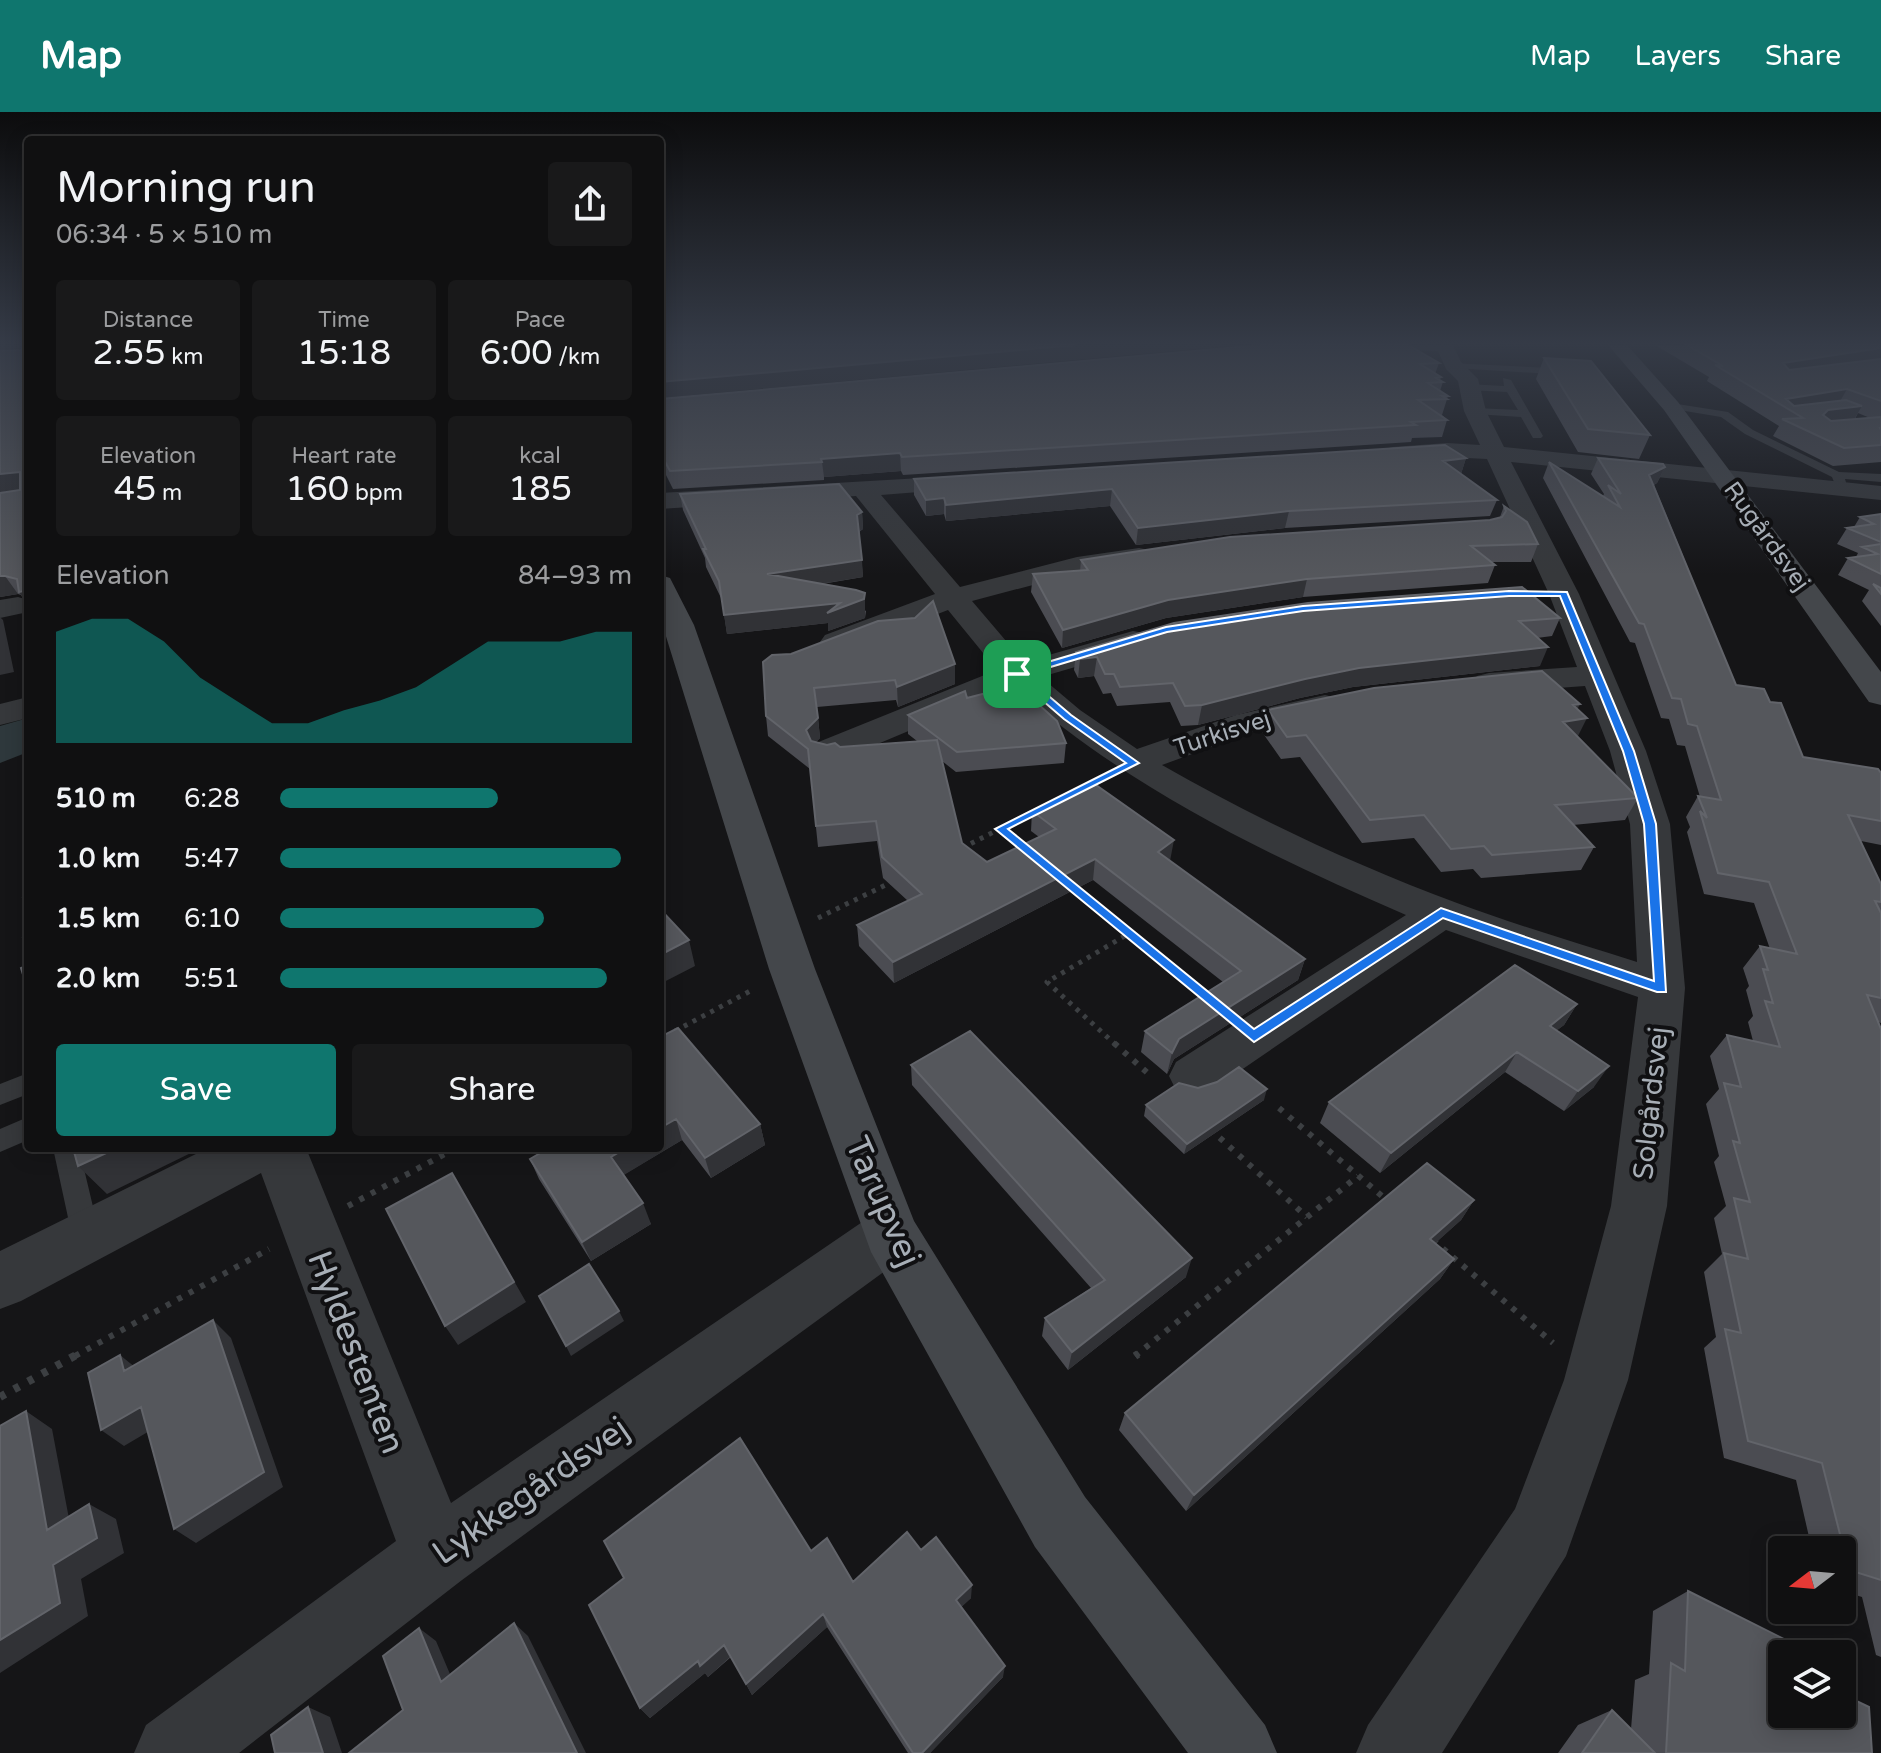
<!DOCTYPE html>
<meta charset="utf-8">
<style>
body{margin:0;font-family:"Varela Round",sans-serif;background:#19191a;color:#f1f3f6;height:100vh;display:flex;flex-direction:column;font-size:30px;white-space:nowrap}
*{box-sizing:border-box;margin:0}
p{font-size:26px;color:#9c9d9f}
.icon{flex:none;width:44px;height:44px;fill:none;stroke:currentColor;stroke-width:2;stroke-linecap:round;stroke-linejoin:round}
.map{position:relative;flex:1;overflow:hidden}
.side{position:absolute;left:24px;top:24px;width:640px;height:1016px;display:flex;flex-direction:column;background:#101011;border-radius:8px;box-shadow:0 4px 20px #0003,0 0 0 2px #303031}
.side>*{flex:none}
.needle{width:52px;rotate:254deg}
.buttons{position:absolute;left:1768px;top:1424px;display:grid;gap:16px}
.buttons a{display:grid;place-items:center;width:88px;height:88px;border-radius:8px;background:#101011;box-shadow:0 4px 20px #0003,0 0 0 2px #303031;font-size:40px}
.pin{position:absolute;display:grid;place-items:center;width:68px;height:68px;color:#fff;margin:-34px;border-radius:16px;box-shadow:0 4px 12px #0006}
.round{display:grid;place-items:center;flex:none;width:84px;height:84px;border-radius:8px;background:#19191a}
.head{display:flex;align-items:center;justify-content:space-between;height:136px;padding:0 32px}
h1{font-size:44px;font-weight:600;line-height:60px}
.stats{display:grid;grid-template-columns:repeat(3,1fr);gap:12px;height:136px;padding:8px 32px}
.stats div{display:grid;align-content:center;border-radius:8px;background:#19191a;text-align:center}
.stats b{font-size:34px;font-weight:600}
.stats small{font-size:22px;font-weight:400}
.stats p{font-size:22px}
.chart{height:224px;padding:16px 32px}
.chart p{display:flex;justify-content:space-between}
.chart svg{width:100%;height:144px;margin-top:8px;fill:#0f766e;opacity:.7}
.cta{display:flex;gap:16px;margin-top:auto;padding:16px 32px}
.cta a{flex:1;height:92px;border-radius:8px;background:#0f766e;color:#fff;font-size:32px;font-weight:600;line-height:92px;text-align:center}
.cta a+a{background:#19191a;color:#f1f3f6}
ul{padding:0 32px;list-style:none;font-size:26px}
li{display:grid;grid-template-columns:128px 96px 1fr;align-items:center;height:60px}
li i{height:20px;border-radius:10px;background:#0f766e}
header{display:flex;align-items:center;gap:48px;box-sizing:border-box;height:112px;padding:0 40px;background:#0f766e;color:#fff}
header strong{font-size:38px}
nav{display:flex;gap:44px;margin-inline-start:auto;font-size:28px}
.map>svg:first-child{display:block}
</style>
<header>
<strong>Map</strong>
<nav><a>Map</a><a>Layers</a><a>Share</a></nav>
</header>
<div class="map">
<svg width="1881" height="1641" viewBox="0 0 1881 1641">
<rect width="100%" height="100%" fill="#151517"/>
<path fill="#2e383c" d="M28,606V640L0,651V614Z"/>
<g fill="none" stroke-linecap="round" stroke-linejoin="round">
<path stroke="#3c3f42" stroke-width="5" stroke-dasharray="4 6" stroke-linecap="butt" d="M1000,717L1024,736
M962,736L1035,699
M1069,773L1207,886
M818,806L896,768
M675,919L754,877
M1116,933L1047,870L1128,822"/>
<path stroke="#3c3f42" stroke-width="6" stroke-dasharray="5 8" stroke-linecap="butt" d="M1114,931L1152,965
M1279,996L1389,1090
M1210,1017L1307,1105
M348,1094L456,1036
M1433,1128L1553,1231
M75,1244L269,1137
M1135,1244L1358,1064"/>
<path stroke="#3c3f42" stroke-width="8" stroke-dasharray="6 10" stroke-linecap="butt" d="M1135,1244L1138,1242
M0,1285L78,1242"/>
<path fill="#36383b" fill-rule="evenodd" d="M1450,251L1568,257L1573,260L1568,263L1453,256Z
M1503,266L1511,268L1543,324L1541,326H1533L1521,305L1475,302L1470,299L1475,296L1518,298L1507,280L1467,278L1462,275L1467,272L1504,274Z
M1671,291L1728,300L1753,318L1839,360L1881,362V370L1845,367L1848,377L1838,380L1832,365L1745,322L1721,305L1667,296L1666,294Z
M28,961V982L0,993V972Z
M28,1005V1028L0,1040V1017Z
M53,1036H79L100,1124L96,1133L86,1137L76,1133L72,1124Z"/>
<path fill="#36383b" fill-rule="evenodd" d="M1396,233H1453L1461,250L1478,267L1486,299L1504,335L1881,374V388L1511,350L1579,482L1646,639L1670,712L1685,876L1667,1094L1628,1268L1566,1444L1442,1641H1356L1368,1613L1515,1397L1564,1268L1611,1094L1638,885L1446,818L1212,978L1194,984L1176,978L1169,964L1176,950L1406,803C1263,741 1132,678 1013,575L842,647L829,650L816,647L811,639L816,631L997,558L948,498L847,537L836,539L825,537L820,530L825,523L935,482L856,384L660,397V381L973,363L982,365L985,370L982,375L881,383L960,475L1077,445L1139,436L1149,438L1153,444L1149,450L1078,461L972,489L1024,550L1133,519L1144,521L1149,528L1144,535L1041,565L1080,598L1137,637L1236,603L1325,583L1337,586L1342,593L1337,600L1258,618L1162,653C1256,707 1355,753 1457,791C1516,813 1577,831 1637,850L1630,712L1610,639L1585,574L1489,581L1477,578L1472,571L1477,564L1489,561L1577,555L1549,482L1487,347L1447,345L1393,349L1385,347L1381,342L1385,337L1393,335L1447,331L1480,333L1464,299L1458,269L1446,257L1438,239L1405,238Z
M18,485L28,488V500L0,506V488Z
M28,585V606L0,613V592Z
M208,1036H306L451,1391L871,1104L891,1096L911,1104L920,1122L911,1140L462,1468L239,1641H134L146,1613L396,1429L261,1061L21,1189L0,1197V1139Z"/>
<path fill="#44474b" fill-rule="evenodd" d="M1608,233H1627L1678,290L1881,560V593L1869,590L1664,298Z
M660,463L670,466L694,513L815,857L914,1109L1085,1385L1265,1613L1277,1641H1188L1035,1435L871,1140L769,857L660,505Z"/>
</g>
<path fill="#4b4c52" fill-rule="evenodd" d="M0,233H28V494L21,483L18,482L0,485V381L20,378L0,380V239L21,238L23,235L0,238Z
M1655,233H1881V350L1833,354L1773,324L1779,314L1707,269L1709,265ZM1858,301L1870,306L1855,307Z
M1544,246L1650,323L1639,347L1578,340L1536,267Z
M1439,251L1435,262L1441,265L1440,268L1443,270L1440,279L1448,284L1442,303L1447,308L1442,325L1412,326L1411,330L903,363L901,359L824,365V368L673,377L660,351V287Z
M1466,346L1461,362L1497,388L1490,404L1285,416L1136,433L1110,394L946,409L944,402L926,404L914,383V367Z
M1598,346L1665,355L1657,371L1654,373L1736,573L1770,590L1803,645L1881,661V733L1861,729L1881,772V911L1878,910L1881,917V1545L1876,1543L1862,1485L1842,1479V1438H1812L1796,1368L1724,1346L1704,1236L1716,1225L1704,1160L1722,1142L1714,1106L1726,1094L1714,1050L1719,1044L1706,992L1719,977L1710,944L1727,923L1753,929L1748,910L1753,904L1746,878L1749,874L1743,856L1760,834L1770,837L1754,791L1704,782L1687,720L1690,715L1686,705L1698,684L1700,685L1685,634L1677,633L1669,607L1661,606L1635,531L1630,530L1543,366L1549,350L1603,384L1604,382L1591,362Z
M680,382L862,400L863,417L859,420L863,465L822,472L866,499L865,506L828,519V511L727,522L722,488L706,455L705,446L683,398Z
M1504,394L1538,432L1531,450H1491L1495,453L1488,471L1303,485L1166,506L1062,536L1031,480L1033,462L1080,459L1081,448L1490,408L1500,405Z
M1881,402V514L1862,489L1869,478L1838,463L1848,446L1856,445L1858,441L1837,432L1847,416L1854,415L1860,405Z
M1560,506L1552,524L1537,526L1540,554L1353,575L1300,586L1198,613L1181,614L1170,590L1117,594L1111,581L1103,582L1094,564L1078,566L1074,558L1076,540Z
M763,550L955,552V572L898,595L896,588L817,595L820,626L816,630L840,635L917,629L908,622V603L967,586L1066,631L1064,651L956,660L942,649L962,731L987,750L1039,725L1031,719L1032,699L1170,749L1305,847L1298,868L1174,947L1167,962L1141,940L1145,919L1223,870L1093,768L894,871L859,834L857,813L908,789L883,766L877,729L818,735L810,657L768,624L766,604Z
M1268,598H1578V625L1638,686L1625,708L1573,713L1594,735L1581,758L1481,766L1473,757L1441,760L1414,726L1362,731L1300,645L1281,647L1262,620Z
M1577,892L1564,913L1557,918L1594,975L1564,999L1505,960L1380,1061L1320,1011L1329,990Z
M678,916L760,1012L765,1033L711,1066L682,1028L623,1063L651,1112L591,1149L539,1067L530,1047L660,1036Z
M911,953L1186,1165L1068,1258L1042,1224L1045,1206L1091,1176L912,973Z
M1198,976L1264,988L1184,1042L1144,1004L1146,993Z
M1474,1088L1461,1108L1435,1131L1454,1147L1440,1167L1186,1399L1119,1318L1125,1301Z
M921,1438L971,1486L961,1495L1003,1565L930,1641H908L827,1515L752,1583L731,1545L708,1565L705,1561L650,1606L640,1596L811,1439L853,1470Z
M1688,1479L1848,1585L1872,1641H1558L1578,1613L1612,1598L1631,1617L1635,1568L1649,1562L1653,1499Z"/>
<path fill="#313236" d="M0,233H28V235L0,238Z
M1076,233H1240L660,286V270Z
M1881,236V250L1775,266L1783,251Z
M1847,277L1838,293L1794,300L1786,287Z
M1862,294L1852,311L1819,315L1823,303L1828,298Z
M900,341L901,359L824,365L822,350L821,347Z
M1466,346L1461,362L1443,349Z
M1665,355L1657,371L1642,379L1649,363Z
M20,360L28,377L0,380V362Z
M1112,377L1110,394L946,409V393Z
M944,386V402L926,404V388Z
M1289,399L1285,416L1136,433L1138,416Z
M862,400L863,417L858,420L857,403Z
M862,448L863,465L770,480L767,462Z
M0,464H5L18,482L0,485Z
M1307,467L1303,485L1166,506L1062,536L1063,518L1168,488Z
M28,478V494L19,480Z
M865,481V506L828,519V511L727,522L724,503Z
M0,505L3,508L14,560L0,563Z
M1548,535L1540,554L1353,575L1300,586L1198,613L1202,593L1305,567L1359,556Z
M1097,545L1094,564L1078,566L1080,547Z
M955,552V572L898,595L897,575Z
M1580,592L1572,608L1587,606L1576,628L1553,632L1573,593Z
M818,606L820,626L808,637L806,618Z
M1174,728L1170,749L1158,740Z
M1095,747L1093,768L894,871L893,850Z
M689,828L695,854L660,872V843Z
M1305,847L1298,868L1174,947L1167,962L1172,941L1179,927Z
M1577,892L1564,913L1537,934L1550,914Z
M1517,940L1505,960L1380,1061L1391,1041Z
M1609,954L1594,975L1564,999L1578,979Z
M1267,977L1264,988L1184,1042L1187,1032Z
M676,1007L682,1028L619,1066L611,1045L626,1036H660V1016Z
M760,1012L765,1033L711,1066L705,1046Z
M117,1036H201L107,1082L78,1054Z
M452,1061L526,1190L458,1233L445,1214Z
M1474,1088L1461,1108L1418,1147L1430,1127Z
M643,1091L651,1112L591,1149L582,1130Z
M1192,1146L1186,1165L1068,1258L1072,1240Z
M1454,1147L1440,1167L1186,1399L1194,1383Z
M619,1199L624,1209L571,1244L566,1234Z
M213,1208L231,1226L283,1375L196,1431L174,1417Z
M120,1243L141,1260L124,1259Z
M141,1295L163,1311L124,1334L101,1318Z
M26,1299L52,1317L74,1433L47,1418Z
M89,1392L116,1407L124,1441L81,1467L88,1504L0,1561V1528L53,1453Z
M972,1473L971,1486L955,1501L956,1488Z
M823,1502L827,1515L752,1583L746,1572Z
M514,1511L528,1524L586,1641H577Z
M419,1516L436,1529L458,1581L441,1570Z
M724,1533L731,1544L708,1565L705,1561L650,1606L640,1596L698,1549Z
M1005,1554L1003,1565L930,1641H922Z
M308,1595L330,1605L342,1641H323Z"/>
<path fill="#55575c" stroke="#62646a" stroke-width="2" d="M23,233H28V478L19,480L17,467L5,464H0V381L20,378V360L0,362V239L21,238L23,235Z
M660,233H1076L660,270Z
M1260,233H1408L1439,251L1420,252L1441,265L1436,266L1443,270L1428,271L1448,284H1442L1447,287L1418,288L1447,308L1411,310L1416,313L902,345L900,341L821,347L822,350L670,359L660,340V287Z
M1687,233H1881V236L1783,251L1789,258L1881,247V289L1847,277L1786,287L1794,294L1846,288L1862,294L1828,298L1823,303L1831,309L1881,305V316H1880L1881,318V333L1844,336L1782,307L1803,306L1715,253L1723,254Z
M1544,246L1591,249L1650,323L1588,317Z
M1445,333L1466,346L1443,349L1497,388L1289,399L1138,416L1112,377L946,393L944,386L926,388L914,367Z
M1598,346L1663,352L1665,355L1649,363L1736,573L1764,577L1770,590L1781,591L1803,645L1878,657L1881,661V709L1848,703L1881,772V790L1875,789L1881,801V886L1867,883L1881,917V1468L1849,1458L1822,1351L1748,1329L1725,1217L1741,1221L1724,1141L1748,1147L1734,1086L1750,1090L1733,1029L1740,1031L1724,971L1741,975L1727,923L1780,935L1765,889L1773,891L1763,857L1768,858L1760,834L1797,842L1769,770L1718,761L1700,699L1707,706L1698,684L1721,688L1697,614L1688,612L1681,587L1672,586L1644,512L1639,511L1549,350L1620,395L1608,373L1621,382Z
M839,372L862,400L857,403L862,448L767,462L856,478L865,481L864,487L827,501L840,491L724,503L719,469L703,437H706L680,382Z
M1504,394L1527,410L1538,432L1471,434L1495,453L1307,467L1168,488L1063,518L1033,462L1088,458L1081,448L1230,425L1490,408L1502,405L1506,399Z
M1881,402V430L1847,416L1874,412L1860,405Z
M1881,432V462L1848,446L1878,442L1862,435Z
M1873,472L1881,476V482Z
M1522,475L1560,506L1519,509L1548,535L1359,556L1305,567L1202,593L1185,594L1173,571L1120,575L1114,562H1105L1097,545L1080,547L1076,540L1174,511L1308,491Z
M933,489L955,552L897,575L895,568L814,576L818,606L806,618L811,629L827,633L835,631L840,635L937,628L962,731L987,750L1056,717L1032,699L1093,671L1174,728L1158,740L1305,847L1179,927L1172,941L1145,919L1241,859L1095,747L893,850L857,813L922,782L882,745L876,709L816,714L808,637L766,604L763,550L772,543L791,542L878,509L915,506Z
M1542,559L1580,592L1573,593L1587,606L1563,610L1638,686L1555,693L1594,735L1492,743L1484,734L1451,737L1424,703L1370,708L1306,623L1287,625L1268,598L1374,576Z
M1017,573L1057,609L1066,631L957,640L908,603L965,579L967,586Z
M28,784V800L23,786Z
M660,797L689,828L660,843Z
M28,824V840L23,826Z
M28,853V879L21,856Z
M1515,853L1577,892L1550,914L1609,954L1578,979L1517,940L1391,1041L1329,990Z
M678,916L760,1012L705,1046L676,1007L660,1016V925Z
M970,919L1192,1146L1072,1240L1045,1206L1105,1168L911,953Z
M1239,955L1267,977L1187,1032L1146,993L1179,971L1198,976L1217,970Z
M73,1036H117L78,1054Z
M549,1036H626L611,1045L643,1091L582,1130L530,1047Z
M1427,1051L1474,1088L1430,1127L1454,1147L1194,1383L1125,1301Z
M452,1061L514,1170L445,1214L386,1097Z
M589,1152L619,1199L566,1234L539,1184Z
M213,1208L264,1360L174,1417L141,1295L101,1318L88,1261L120,1243L124,1259Z
M26,1299L47,1418L89,1392L97,1426L53,1453L60,1491L0,1528V1314Z
M740,1326L811,1439L827,1426L853,1470L907,1420L921,1438L936,1425L972,1473L956,1488L1005,1554L922,1641H913L823,1502L746,1572L724,1533L700,1554L698,1549L640,1596L589,1493L624,1466L604,1429Z
M1688,1479L1814,1542H1782V1602H1842V1556L1847,1559L1848,1585L1869,1595L1872,1641H1666L1671,1551L1685,1559Z
M514,1511L577,1641H349L403,1598L383,1544L419,1516L441,1570Z
M308,1595L323,1641H275L271,1623Z
M1612,1598L1655,1641H1582Z"/>
<linearGradient id="sky" x2="0" y2="1"><stop stop-color="#0c0c0d"/><stop offset="0.5" stop-color="#353b47"/><stop offset="1" stop-color="#353b47" stop-opacity="0"/></linearGradient>
<rect width="1881" height="463" fill="url(#sky)"/>
<path fill="#1a73e8" stroke="#fff" stroke-width="2" fill-rule="evenodd" d="M1509,479L1567,480L1634,639L1656,712L1666,880H1657L1443,806L1254,930L995,717L1126,651L1064,607L1014,564V560L1166,515L1303,494ZM1509,484H1560L1623,639L1644,712L1654,869L1441,796L1254,917L1008,717L1139,651L1071,603L1024,563L1167,520L1303,499Z"/>
<g text-anchor="middle" stroke-width="8" stroke-linejoin="round" paint-order="stroke">
<g font-size="24" fill="#a7aeb6" stroke="#101012">
<text transform="translate(1767 424) rotate(54)" y="8">Rugårdsvej</text>
<text transform="translate(1222 621) rotate(-18)" y="8">Turkisvej</text>
</g>
<g font-size="28" fill="#a7aeb6" stroke="#101012">
<text transform="translate(1650 991) rotate(-84)" y="10">Solgårdsvej</text>
</g>
<g font-size="34" fill="#a7aeb6" stroke="#101012">
<text transform="translate(884 1089) rotate(66)" y="12">Tarupvej</text>
<text transform="translate(357 1240) rotate(69)" y="12">Hyldestenten</text>
<text transform="translate(530 1378) rotate(-35)" y="12">Lykkegårdsvej</text>
</g>
</g>
</svg>
<div class="buttons">
<a><svg class="needle" viewBox="-14 -14 28 28"><path d="M0-13l5 13h-10z" fill="#e53935"/><path d="M0 13l5-13h-10z" fill="#9c9d9f"/></svg></a>
<a><svg class="icon" aria-label="layers" viewBox="0 0 24 24"><path d="M12 4l9 5-9 5-9-5zM3 14l9 5 9-5"/></svg></a>
</div>
<div class="pin" style="left:1017px;top:562px;background:#1e9e55"><svg class="icon" aria-label="arrive" viewBox="0 0 24 24"><path d="M6 21V4h12l-3 4 3 4H6"/></svg></div>
<section class="side">
<div class="head"><div><h1>Morning run</h1><p>06:34 · 5 × 510 m</p></div><a class="round"><svg class="icon" aria-label="share" viewBox="0 0 24 24"><path d="M12 15V3M7 8l5-5 5 5M5 13v7h14v-7"/></svg></a></div>
<div class="stats">
<div><p>Distance</p><b>2.55<small> km</small></b></div>
<div><p>Time</p><b>15:18</b></div>
<div><p>Pace</p><b>6:00<small> /km</small></b></div>
</div>
<div class="stats">
<div><p>Elevation</p><b>45<small> m</small></b></div>
<div><p>Heart rate</p><b>160<small> bpm</small></b></div>
<div><p>kcal</p><b>185</b></div>
</div>
<div class="chart"><p><span>Elevation</span>84–93 m</p>
<svg viewBox="0 0 160 44" preserveAspectRatio="none"><path d="M0 44V10L10 6L20 6L30 13L40 24L50 31L60 38L70 38L80 34L90 31L100 27L110 20L120 13L130 13L140 13L150 10L160 10V44z"/></svg>
</div>
<ul>
<li><b>510 m</b>6:28<i style="width:62%"></i></li>
<li><b>1.0 km</b>5:47<i style="width:97%"></i></li>
<li><b>1.5 km</b>6:10<i style="width:75%"></i></li>
<li><b>2.0 km</b>5:51<i style="width:93%"></i></li>
</ul>
<div class="cta"><a>Save</a><a>Share</a></div>
</section>
</div>
